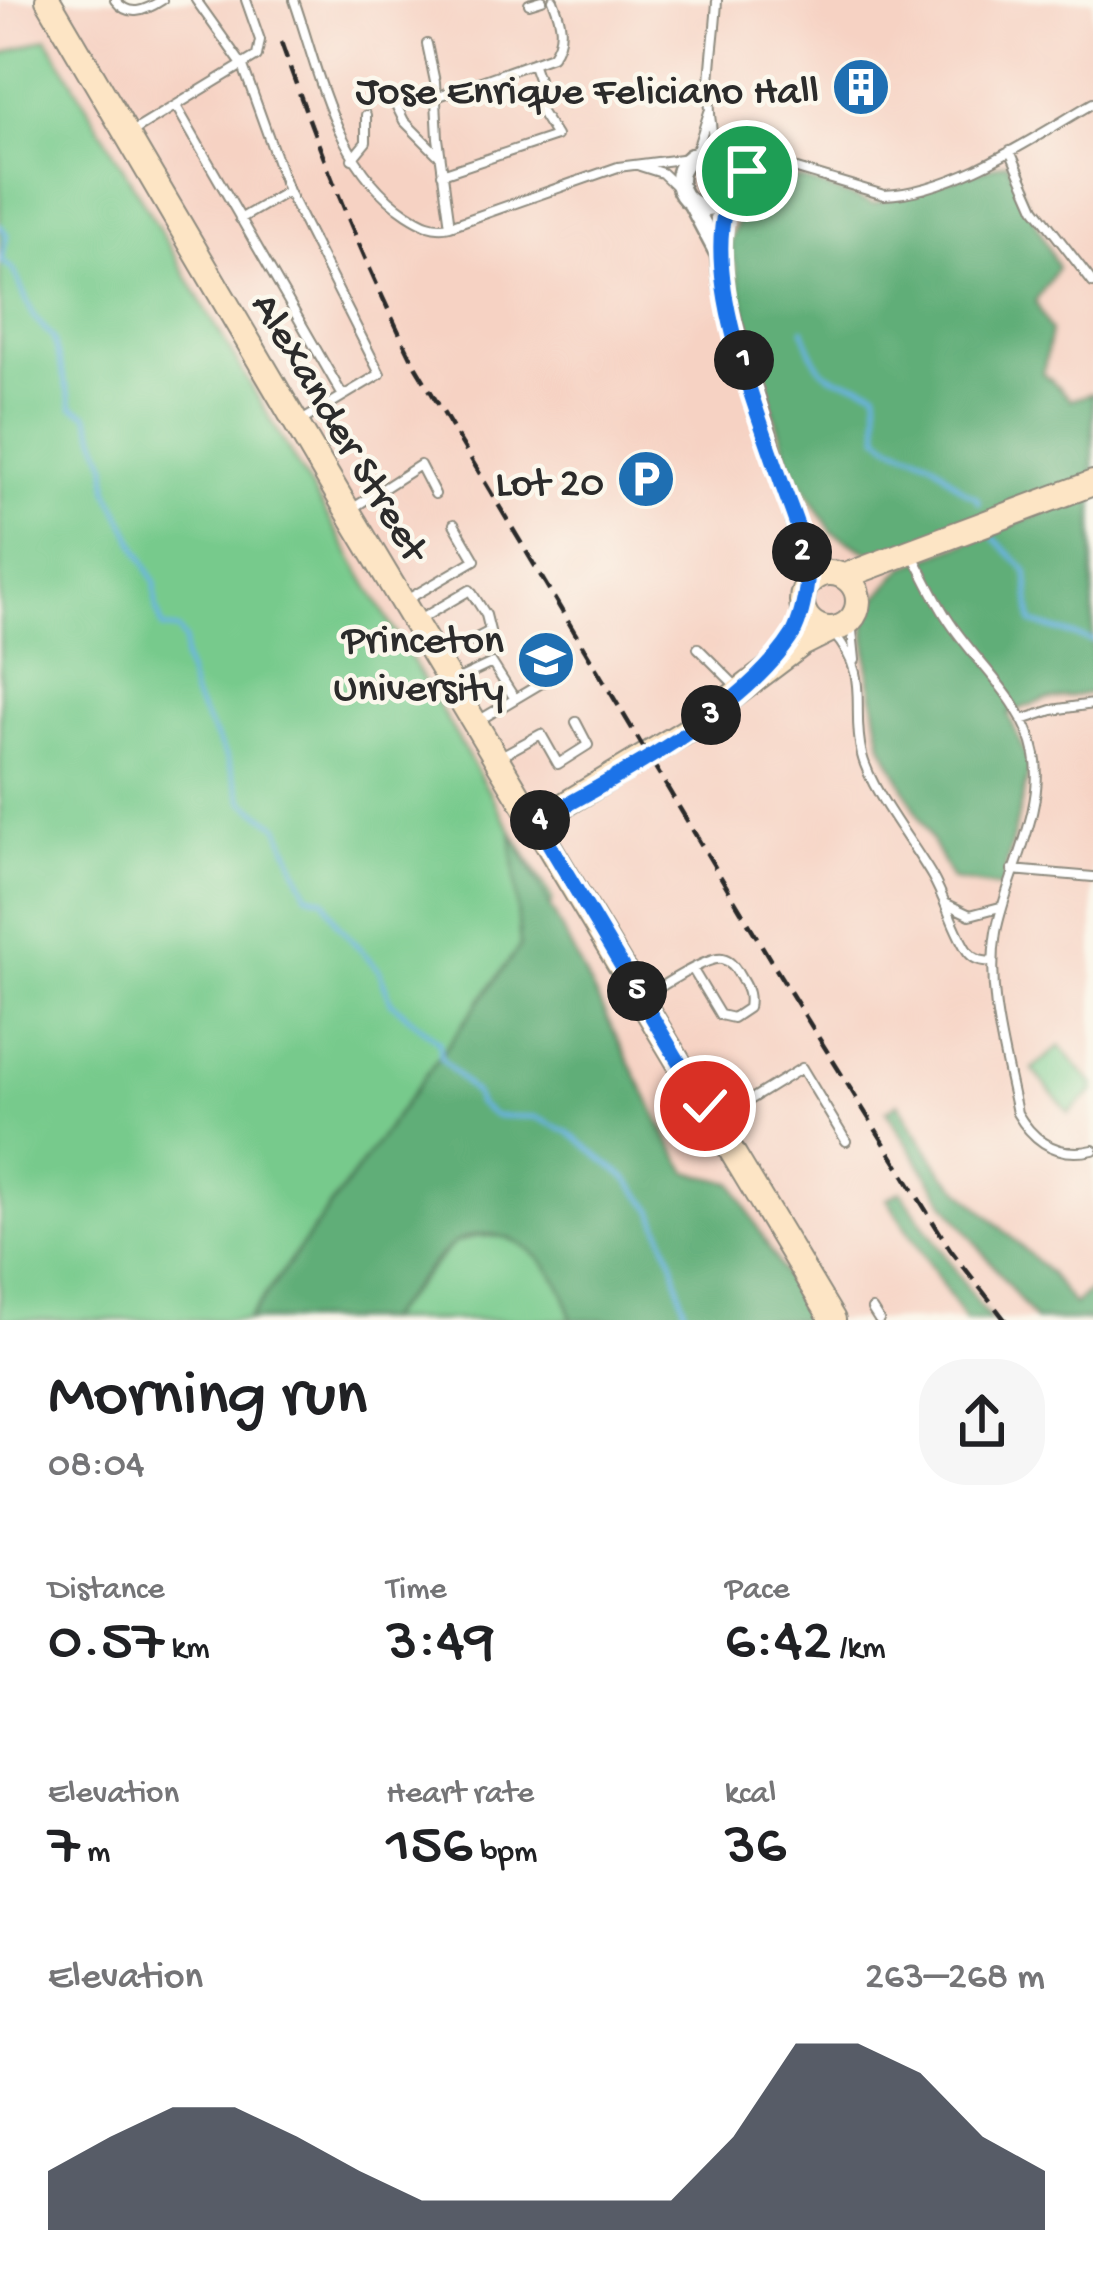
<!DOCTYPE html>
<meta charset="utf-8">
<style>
body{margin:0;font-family:"Gochi Hand",sans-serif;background:#f6f6f6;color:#202124;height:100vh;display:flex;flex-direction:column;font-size:45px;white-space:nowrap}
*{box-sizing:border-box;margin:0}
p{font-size:39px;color:#757577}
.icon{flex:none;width:66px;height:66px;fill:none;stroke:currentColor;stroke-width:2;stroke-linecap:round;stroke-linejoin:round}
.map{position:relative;height:1320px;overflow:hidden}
.side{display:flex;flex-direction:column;background:#fff;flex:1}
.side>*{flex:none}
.pin{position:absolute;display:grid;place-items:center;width:102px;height:102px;color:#fff;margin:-51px;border:6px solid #fff;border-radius:50%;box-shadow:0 3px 12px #0007}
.km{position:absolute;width:60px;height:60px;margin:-30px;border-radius:50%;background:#222;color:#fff;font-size:33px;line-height:60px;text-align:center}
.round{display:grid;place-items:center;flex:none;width:126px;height:126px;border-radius:48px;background:#f6f6f6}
.head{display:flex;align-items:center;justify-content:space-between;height:204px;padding:0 48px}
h1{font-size:66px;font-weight:600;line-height:90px}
.figures{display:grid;grid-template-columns:repeat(3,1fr);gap:18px;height:204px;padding:12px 48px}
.figures div{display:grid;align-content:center}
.figures b{font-size:60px;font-weight:600}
.figures small{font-size:33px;font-weight:400}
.figures p{font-size:33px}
.chart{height:336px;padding:24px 48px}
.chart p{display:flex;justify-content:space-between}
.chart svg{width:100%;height:216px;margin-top:12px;fill:#111827;opacity:.7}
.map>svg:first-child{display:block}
</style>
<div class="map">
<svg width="1093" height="1320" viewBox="0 0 1093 1320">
<rect width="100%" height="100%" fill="#fbf7ec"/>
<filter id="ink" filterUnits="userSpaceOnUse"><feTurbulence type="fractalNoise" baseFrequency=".00833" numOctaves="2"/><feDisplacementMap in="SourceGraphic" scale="24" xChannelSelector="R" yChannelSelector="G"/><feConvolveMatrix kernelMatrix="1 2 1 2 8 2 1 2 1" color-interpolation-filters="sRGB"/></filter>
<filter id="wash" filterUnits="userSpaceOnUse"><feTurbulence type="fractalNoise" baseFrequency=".004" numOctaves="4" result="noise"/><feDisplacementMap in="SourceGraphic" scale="48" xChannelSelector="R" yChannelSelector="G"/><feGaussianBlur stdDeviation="2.7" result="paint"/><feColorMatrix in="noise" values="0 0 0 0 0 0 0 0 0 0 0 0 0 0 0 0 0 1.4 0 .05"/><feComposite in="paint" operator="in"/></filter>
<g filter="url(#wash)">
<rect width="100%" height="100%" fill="#efe9d0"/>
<path fill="#f6d2c3" d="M0,0H1093V1320H0Z"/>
<path fill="#77ca8c" stroke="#517a5c" stroke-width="3" d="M47,38L553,901L247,1320H0V55Z
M1060,1046L1093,1084V1092L1069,1113L1032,1069Z
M478,1236C487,1237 499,1235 508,1238C543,1248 567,1286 571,1320H385L454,1243Z"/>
<path fill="#61ae78" stroke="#466c52" stroke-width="3" d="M1007,162L1058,268L1035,301L1051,331L1043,373L1071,400L1093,393V478L878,557L832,532L790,464L754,350L730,242L752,176L801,179L873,204Z
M1093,493V693L1045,700L1008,713L1030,766L1001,888L952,880L882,745L869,675L864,612L904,567Z
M511,830L670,1142L688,1172L733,1183L809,1320H571C566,1271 509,1213 456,1242C438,1252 401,1302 385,1320H248L520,946Z
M898,1103L943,1173L1050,1274L1074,1305L1093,1287V1320H1035L946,1204L886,1111Z
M901,1191L984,1312L992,1320H965L887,1199Z"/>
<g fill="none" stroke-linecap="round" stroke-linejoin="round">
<path stroke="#6bb3e2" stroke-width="4.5" d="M0,225L7,235L1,261L13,269L34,317L53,338L72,407L87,414L107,465L108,490L155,583L156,606L163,628L178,630L185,640L184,659L193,696L226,756L243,801L278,826L307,894L324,899L338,925L379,970L391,1002L439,1042L441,1058L475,1094L478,1104L495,1116L535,1117L568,1132L625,1177L653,1210L673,1262L687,1320
M803,329C822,388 829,372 877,390L879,436C895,452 919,451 935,464C951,477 957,489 976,497L979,503
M994,538L1027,571L1032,623L1093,641"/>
</g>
</g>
<g filter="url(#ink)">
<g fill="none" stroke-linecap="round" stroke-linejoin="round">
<defs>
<path id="lane" d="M115,0C129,18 145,11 162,0
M196,0L243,66L288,191L380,374L298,423
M294,0C320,75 336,167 407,214C421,223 433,230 450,226L618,167L689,158
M717,0C715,49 700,110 719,156
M529,4L542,0
M427,44L435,82L438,138L450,226
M436,97L552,56C566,37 561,20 553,0
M396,105L404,121L437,154
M176,106L343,396
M132,132L257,56L260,40L246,0
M1010,151L1035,208L1093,283
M695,156L709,112
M352,159L366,142V115
M725,160L777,163L884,195C955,192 1033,138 1093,103
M640,166L662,173L681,191
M442,174L556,136L534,101L538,79L533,65
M733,184L747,171L770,164
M240,219L288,191
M350,510L420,465L435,494
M912,554C924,575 934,598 947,618C976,664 1024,699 1035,755C1046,809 1006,878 996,932C986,993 1005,1053 1017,1113C1034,1142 1058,1158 1093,1150
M408,599L475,560L454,524
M417,621L470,590L486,615L490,631L439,657
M851,621L855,660
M833,633C872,677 850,706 862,755C871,791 913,843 932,876C946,900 953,930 968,952C975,961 983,961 993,962
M698,648L736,686
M456,680L492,663L515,699
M1022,720L1052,710L1093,704
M478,721L555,675
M499,757L541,734L558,764L588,745L576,722
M1012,870L1093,877
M947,904L970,915L1000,907
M643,998C657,989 707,956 722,959C733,961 737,972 742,980C748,990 750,996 748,1008L733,1018L720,1015L693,970
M716,1121L802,1068L846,1141
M872,1309L879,1320"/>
<path id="street" d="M679 180a27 27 0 1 1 54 0a27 27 0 1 1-54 0Z
M726,199L719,256L723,288L798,532L807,585
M692,204L719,255
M802,538L826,573"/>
<path id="secondary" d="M48,0L352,518L833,1320
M802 601a28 28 0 1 1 56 0a28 28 0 1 1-56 0Z
M845,576L1093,483
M536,822L685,732L802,644L830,630"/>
</defs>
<use href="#lane" stroke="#8d8a7e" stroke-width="12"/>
<use href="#street" stroke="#8d8a7e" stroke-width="21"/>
<use href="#secondary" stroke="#8d8a7e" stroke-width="28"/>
<use href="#lane" stroke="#fff" stroke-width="8"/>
<use href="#street" stroke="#fff" stroke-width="16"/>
<use href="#secondary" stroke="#fde5c5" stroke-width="24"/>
<path stroke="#2b2b2b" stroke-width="4.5" stroke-dasharray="18 9" stroke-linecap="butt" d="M281,42C320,153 363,261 416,367L771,961L950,1249L1005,1320"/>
</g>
</g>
<g fill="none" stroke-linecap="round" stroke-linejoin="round" filter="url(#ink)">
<defs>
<path id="route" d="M705,1106L536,822C616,777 744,712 793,634C801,619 805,598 807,582C810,551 792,513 782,484C757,410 713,303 722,227C725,204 728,186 747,171"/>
</defs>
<use href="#route" stroke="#fff" stroke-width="24"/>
<use href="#route" stroke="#1a73e8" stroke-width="15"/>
</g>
<defs>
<symbol id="building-disc" viewBox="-11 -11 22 22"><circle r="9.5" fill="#1f6fb2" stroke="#fbf7ec"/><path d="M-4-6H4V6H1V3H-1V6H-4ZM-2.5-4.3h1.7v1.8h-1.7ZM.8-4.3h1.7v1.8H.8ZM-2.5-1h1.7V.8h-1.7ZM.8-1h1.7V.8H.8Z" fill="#fff"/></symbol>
<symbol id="parking-disc" viewBox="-11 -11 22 22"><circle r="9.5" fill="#1f6fb2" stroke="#fbf7ec"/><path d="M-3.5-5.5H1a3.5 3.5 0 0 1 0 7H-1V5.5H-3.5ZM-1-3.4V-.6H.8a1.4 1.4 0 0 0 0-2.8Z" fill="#fff"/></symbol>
<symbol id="university-disc" viewBox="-11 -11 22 22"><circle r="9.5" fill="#1f6fb2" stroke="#fbf7ec"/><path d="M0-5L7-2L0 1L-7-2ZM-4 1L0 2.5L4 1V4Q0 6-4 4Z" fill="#fff"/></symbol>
</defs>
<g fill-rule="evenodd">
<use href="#building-disc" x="828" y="54" width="66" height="66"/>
<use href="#parking-disc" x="613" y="446" width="66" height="66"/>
<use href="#university-disc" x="513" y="627" width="66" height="66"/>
</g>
<g text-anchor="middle" stroke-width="9" stroke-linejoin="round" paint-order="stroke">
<g font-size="42" fill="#2b2b2b" stroke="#fbf7ec" text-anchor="end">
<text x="819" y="102">Jose Enrique Feliciano Hall</text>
<text x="604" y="494">Lot 20</text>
<text x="504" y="651">Princeton<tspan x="504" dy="48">University</tspan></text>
</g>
<g font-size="42" fill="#2b2b2b" stroke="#fbf7ec">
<text transform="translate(343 425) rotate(59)" y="15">Alexander Street</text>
</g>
</g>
</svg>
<div class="pin" style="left:747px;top:171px;background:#1e9e55"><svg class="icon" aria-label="arrive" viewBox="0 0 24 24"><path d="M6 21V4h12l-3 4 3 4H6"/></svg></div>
<div class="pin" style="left:705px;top:1106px;background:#d93025"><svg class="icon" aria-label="check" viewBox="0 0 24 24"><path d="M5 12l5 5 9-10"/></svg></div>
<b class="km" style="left:744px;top:360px">1</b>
<b class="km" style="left:802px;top:552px">2</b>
<b class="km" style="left:711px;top:715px">3</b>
<b class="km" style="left:540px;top:820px">4</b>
<b class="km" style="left:637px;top:991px">5</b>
</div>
<section class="side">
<div class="head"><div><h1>Morning run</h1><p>08:04</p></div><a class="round"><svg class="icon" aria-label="share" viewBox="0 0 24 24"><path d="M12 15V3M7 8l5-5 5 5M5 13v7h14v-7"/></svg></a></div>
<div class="figures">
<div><p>Distance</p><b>0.57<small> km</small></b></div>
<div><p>Time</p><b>3:49</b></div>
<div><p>Pace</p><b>6:42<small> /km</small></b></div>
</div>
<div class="figures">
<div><p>Elevation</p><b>7<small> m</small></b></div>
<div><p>Heart rate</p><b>156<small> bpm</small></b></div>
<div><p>kcal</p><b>36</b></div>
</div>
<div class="chart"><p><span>Elevation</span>263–268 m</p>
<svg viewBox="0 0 160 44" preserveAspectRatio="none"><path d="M0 44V32L10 25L20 19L30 19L40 25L50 32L60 38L70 38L80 38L90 38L100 38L110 25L120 6L130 6L140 12L150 25L160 32V44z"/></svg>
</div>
</section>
